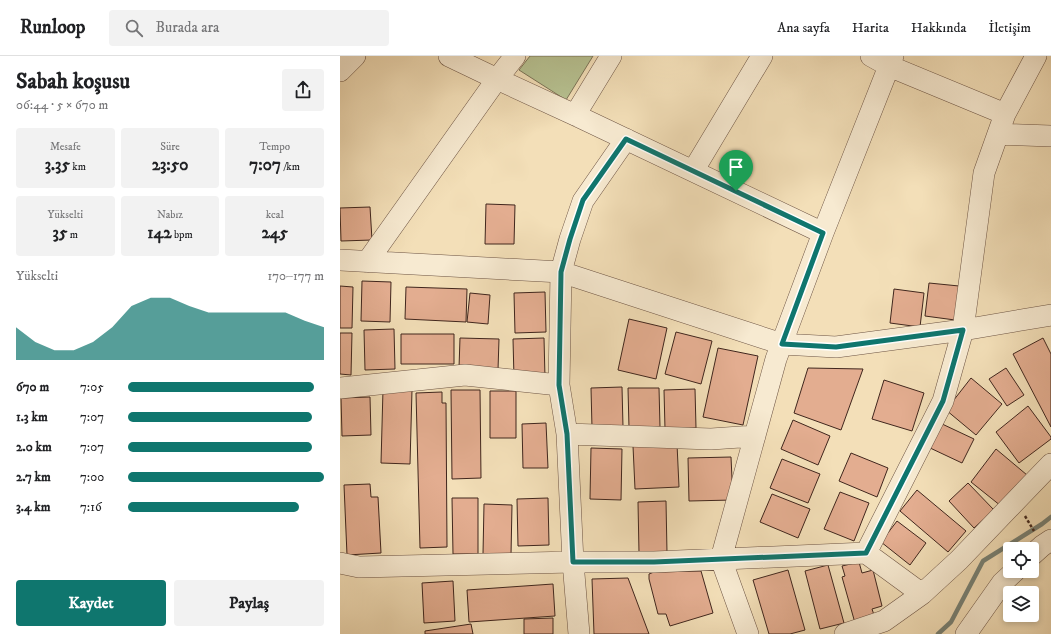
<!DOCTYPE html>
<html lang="tr">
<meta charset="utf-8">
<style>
body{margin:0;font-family:"IM FELL DW Pica",serif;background:#f2f2f2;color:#202124;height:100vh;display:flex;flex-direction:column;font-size:15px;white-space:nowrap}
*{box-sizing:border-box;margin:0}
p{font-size:13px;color:#757577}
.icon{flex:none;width:22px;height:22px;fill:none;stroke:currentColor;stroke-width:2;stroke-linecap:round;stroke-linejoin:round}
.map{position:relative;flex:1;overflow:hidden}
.panel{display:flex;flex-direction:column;background:#fff;width:340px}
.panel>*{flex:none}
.controls{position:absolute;left:663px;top:486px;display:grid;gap:8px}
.controls a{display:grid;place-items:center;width:36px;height:36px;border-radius:4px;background:#fff;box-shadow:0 2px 6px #0003;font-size:20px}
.pin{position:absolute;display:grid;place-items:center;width:34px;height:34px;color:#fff;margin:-41px -17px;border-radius:50% 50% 50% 0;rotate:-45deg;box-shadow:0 0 4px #0007}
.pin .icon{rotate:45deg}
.round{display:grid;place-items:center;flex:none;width:42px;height:42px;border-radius:4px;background:#f2f2f2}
.head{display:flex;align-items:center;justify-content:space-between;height:68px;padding:0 16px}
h1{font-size:22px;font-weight:700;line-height:30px}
.stats{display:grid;grid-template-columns:repeat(3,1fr);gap:6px;height:68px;padding:4px 16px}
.stats div{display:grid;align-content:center;border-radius:4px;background:#f2f2f2;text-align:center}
.stats b{font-size:17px;font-weight:700}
.stats small{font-size:11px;font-weight:400}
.stats p{font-size:11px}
.chart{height:112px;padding:8px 16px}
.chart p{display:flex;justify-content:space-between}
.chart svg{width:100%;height:72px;margin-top:4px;fill:#0f766e;opacity:.7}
.action{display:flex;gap:8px;margin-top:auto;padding:8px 16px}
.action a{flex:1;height:46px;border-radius:4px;background:#0f766e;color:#fff;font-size:16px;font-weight:700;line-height:46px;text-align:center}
.action a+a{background:#f2f2f2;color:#202124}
ul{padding:0 16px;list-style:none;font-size:13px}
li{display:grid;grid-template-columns:64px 48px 1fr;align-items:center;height:30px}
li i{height:10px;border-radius:5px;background:#0f766e}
header{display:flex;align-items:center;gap:24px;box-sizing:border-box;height:56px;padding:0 20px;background:#fff;border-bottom:1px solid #e0e0e0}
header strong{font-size:19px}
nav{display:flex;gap:22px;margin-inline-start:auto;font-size:14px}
.search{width:280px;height:36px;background:#f2f2f2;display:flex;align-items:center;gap:10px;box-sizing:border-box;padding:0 14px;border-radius:4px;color:#757577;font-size:15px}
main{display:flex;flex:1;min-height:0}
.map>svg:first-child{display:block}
</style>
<header>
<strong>Runloop</strong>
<div class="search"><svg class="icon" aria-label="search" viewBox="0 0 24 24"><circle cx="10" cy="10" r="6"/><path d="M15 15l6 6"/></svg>Burada ara</div>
<nav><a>Ana sayfa</a><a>Harita</a><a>Hakkında</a><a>İletişim</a></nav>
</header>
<main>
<section class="panel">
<div class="head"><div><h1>Sabah koşusu</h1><p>06:44 · 5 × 670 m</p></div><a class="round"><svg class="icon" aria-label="share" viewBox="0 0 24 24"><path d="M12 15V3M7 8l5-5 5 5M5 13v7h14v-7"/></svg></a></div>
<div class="stats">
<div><p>Mesafe</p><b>3.35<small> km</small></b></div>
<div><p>Süre</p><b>23:50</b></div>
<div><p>Tempo</p><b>7:07<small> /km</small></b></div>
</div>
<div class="stats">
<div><p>Yükselti</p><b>35<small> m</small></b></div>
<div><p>Nabız</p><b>142<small> bpm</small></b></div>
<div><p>kcal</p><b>245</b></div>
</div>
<div class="chart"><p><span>Yükselti</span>170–177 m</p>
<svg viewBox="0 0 160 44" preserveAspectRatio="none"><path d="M0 44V24L10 33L20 38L30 38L40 33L50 24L60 11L70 6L80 6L90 11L100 15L110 15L120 15L130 15L140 15L150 20L160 24V44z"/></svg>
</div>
<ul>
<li><b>670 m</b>7:05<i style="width:95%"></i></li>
<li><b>1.3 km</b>7:07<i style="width:94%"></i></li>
<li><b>2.0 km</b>7:07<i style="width:94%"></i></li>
<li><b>2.7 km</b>7:00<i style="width:100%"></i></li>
<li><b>3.4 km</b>7:16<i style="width:87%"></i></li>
</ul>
<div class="action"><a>Kaydet</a><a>Paylaş</a></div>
</section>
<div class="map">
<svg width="711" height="578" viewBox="0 0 711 578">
<rect width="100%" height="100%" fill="#f3dfb8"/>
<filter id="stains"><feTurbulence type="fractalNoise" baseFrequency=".005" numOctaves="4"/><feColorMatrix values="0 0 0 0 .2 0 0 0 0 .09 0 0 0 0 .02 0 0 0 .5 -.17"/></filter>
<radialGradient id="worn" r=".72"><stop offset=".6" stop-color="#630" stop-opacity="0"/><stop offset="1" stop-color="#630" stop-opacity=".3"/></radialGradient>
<path fill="#b7c292" stroke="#7c7458" d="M190,0H253L226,44L179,14Z"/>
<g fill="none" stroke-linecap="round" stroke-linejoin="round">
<path stroke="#778175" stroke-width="4.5" d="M598,578L611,566L643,505L702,468L711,461"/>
</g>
<path fill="#e3ad90" stroke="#40261d" d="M146,148L175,149L174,188H145Z
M30,151L32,184L1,185L0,152Z
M22,225L51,226L50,266L21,265Z
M589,227L619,230L615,264L585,260Z
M0,230L13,231L12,272H0Z
M66,231L127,233L126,266L65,263Z
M554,233L584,237L580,271L550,267Z
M205,236L206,276L175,277L174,237Z
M130,237L150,239L148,268L127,266Z
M289,263L327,272L316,323L278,314Z
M54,273L55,313L25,314L24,274Z
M336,276L372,285L361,328L325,318Z
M0,277H12L11,319L0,318Z
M61,278H114V308H61Z
M120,282L159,283L158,314L119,312Z
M204,282L205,322H174L173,283Z
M703,282L711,298V371L673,298Z
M378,292L418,300L403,369L363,361Z
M468,312L523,313L501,374L454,357Z
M666,312L684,339L667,350L649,323Z
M631,322L662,348L636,379L606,354Z
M544,324L584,337L572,375L532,363Z
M282,331L283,371L252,372L251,332Z
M288,332H319L320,371L289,372Z
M43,333L72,334L70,408L41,407Z
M355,333L356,372L325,373L324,334Z
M111,334H140L141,422L112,423Z
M150,335H176V382H150Z
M102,336V347H106L107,491L80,492L76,337Z
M30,341L31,379L2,380L1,342Z
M688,350L711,381V383L679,407L656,376Z
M453,364L490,380L478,409L441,393Z
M206,367L208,412H183L182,368Z
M600,367L634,383L622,407L588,391Z
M337,388L339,431L295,433L293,390Z
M251,392L282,393L281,444L250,443Z
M656,393L687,419L661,450L631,426Z
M511,397L548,412L537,441L499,425Z
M391,401L393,444L349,445L348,402Z
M442,403L480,418L468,447L430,432Z
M628,427L654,454L634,472L609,445Z
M30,428L31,441H38L41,497L7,499L4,429Z
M577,434L626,475L608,496L560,455Z
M500,436L529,447L514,485L484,473Z
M432,438L470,453L458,482L420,466Z
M112,442H138V498H113Z
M208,442L209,489L178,490L177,443Z
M326,445L327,497H299L298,446Z
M144,448L172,449L171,499L143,498Z
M557,465L586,487L570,509L541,486Z
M519,506L522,517L533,514L542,550L532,553L535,562L515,567L502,521L505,520L502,510Z
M488,509L504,567L480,573L465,515Z
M448,514L465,574L450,578H429L413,524Z
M361,515L373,557L330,570L326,558H318L309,523V518L314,516Z
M288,522L309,578H254L252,523Z
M113,525L115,565L84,567L82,527Z
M213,528L215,560L129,566L127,534Z
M213,562V578H184V563Z
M131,568L133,578H85V575Z"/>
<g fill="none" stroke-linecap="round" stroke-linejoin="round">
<defs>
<path id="minor" d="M109,0L157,23L235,59L483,177
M531,0L549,10L665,58
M0,15L15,0
M235,59L271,0
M658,78L711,80
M353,115L422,0
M0,204L221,216L442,288L496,291L623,274L711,259
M27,206L157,23L175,0
M0,332L125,319L219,329
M227,378L371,383L415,380
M526,497L603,345L623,274L644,117L665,58L696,0
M692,499L702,490L711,484
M0,507L19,511L233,506H314L526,497L582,538L619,504L711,408
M239,578L233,506L227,378L219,329L221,216L230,183L243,145L286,83
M408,578L381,503L436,303L483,177L553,0
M505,578L544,565L582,538
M626,578L662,527L675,515"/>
</defs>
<use href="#minor" stroke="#6d5444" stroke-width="22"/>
<path stroke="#40261d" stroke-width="2.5" stroke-dasharray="3 2" stroke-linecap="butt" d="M685,460L694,475"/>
<use href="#minor" stroke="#f7ead1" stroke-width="21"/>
</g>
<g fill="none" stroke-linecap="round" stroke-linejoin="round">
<defs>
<path id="route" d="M286,83L483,177L442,288L496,291L623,274L603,345L526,497L314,506H233L227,378L219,329L221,216L230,183L243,144Z"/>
</defs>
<use href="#route" stroke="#fff" stroke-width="8"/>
<use href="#route" stroke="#0f766e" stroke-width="5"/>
</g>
<rect width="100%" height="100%" filter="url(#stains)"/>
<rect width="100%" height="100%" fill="url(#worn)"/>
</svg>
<div class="controls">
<a><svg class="icon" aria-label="locate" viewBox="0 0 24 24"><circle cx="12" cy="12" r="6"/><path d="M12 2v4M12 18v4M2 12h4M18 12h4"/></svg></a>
<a><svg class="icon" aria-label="layers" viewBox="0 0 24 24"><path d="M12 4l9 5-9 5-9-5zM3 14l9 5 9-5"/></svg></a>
</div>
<div class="pin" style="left:396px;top:135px;background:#1e9e55"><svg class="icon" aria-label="arrive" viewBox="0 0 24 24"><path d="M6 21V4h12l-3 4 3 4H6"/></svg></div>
</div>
</main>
